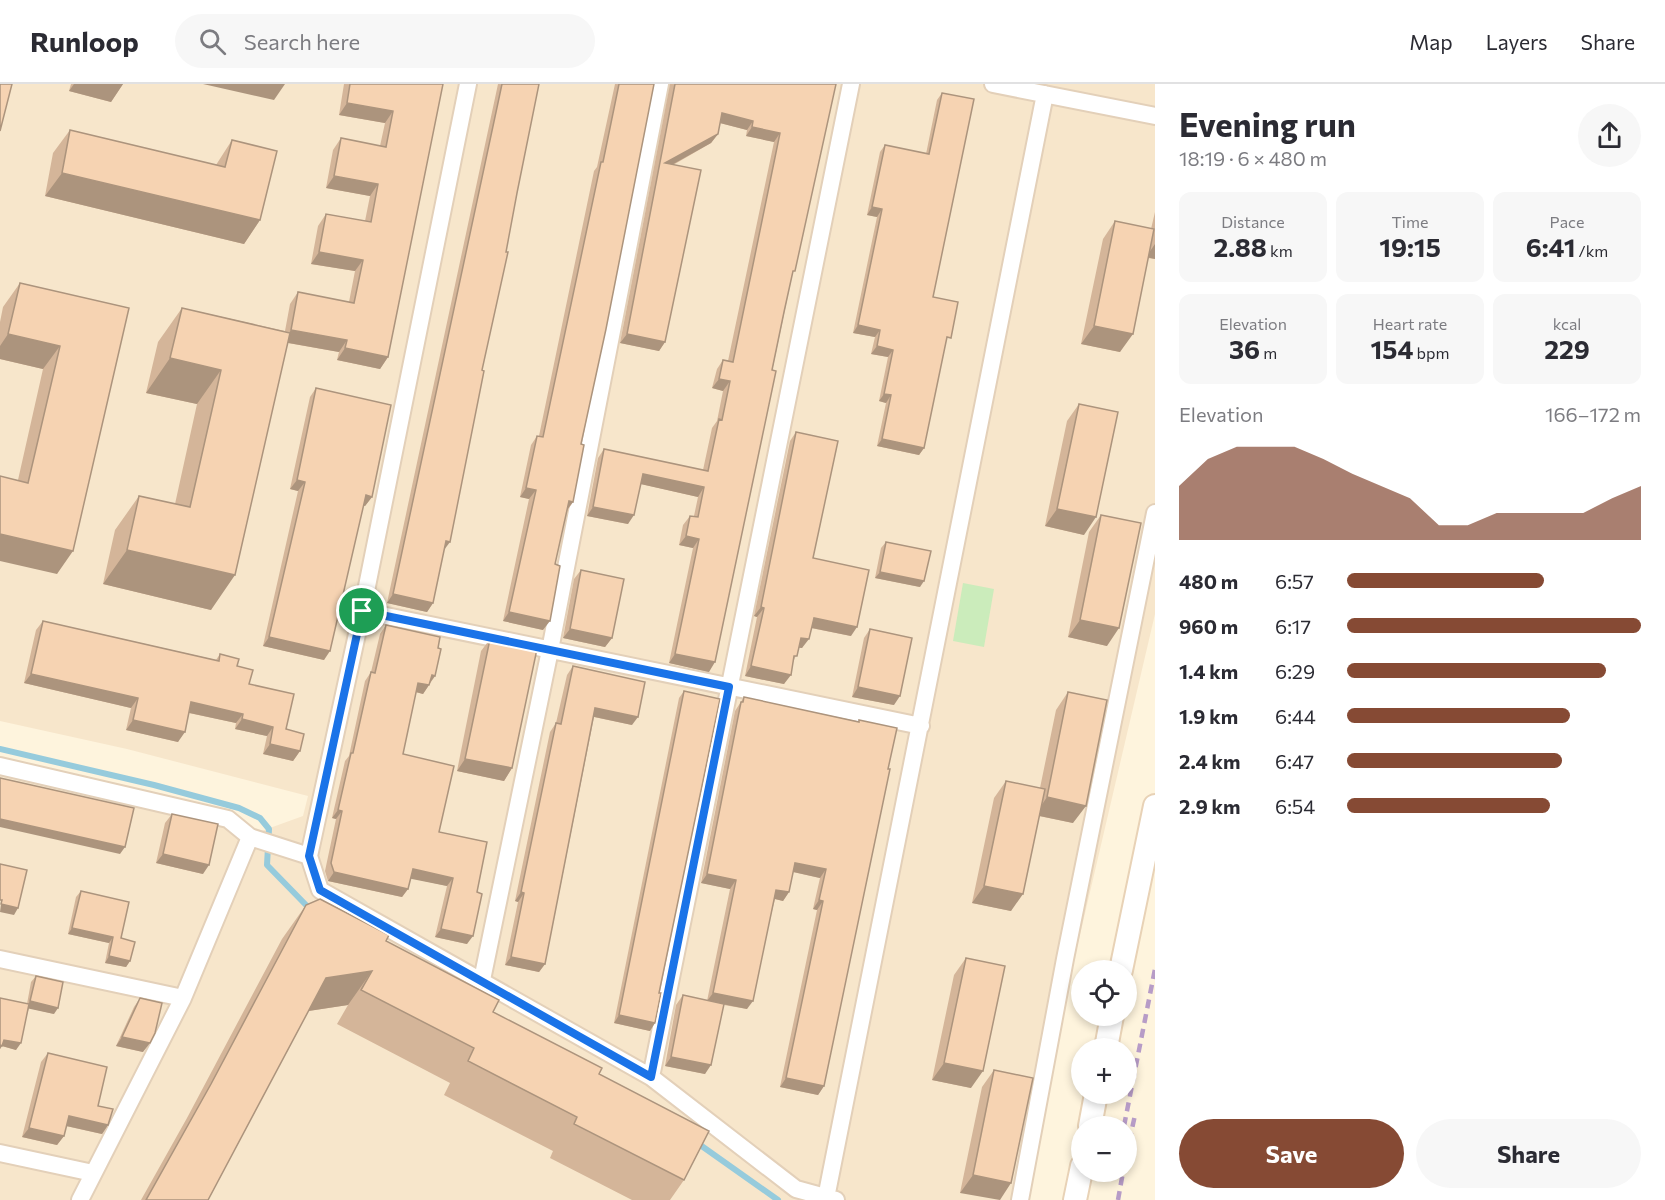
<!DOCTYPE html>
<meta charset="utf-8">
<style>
body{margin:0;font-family:Commissioner,sans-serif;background:#f7f7f7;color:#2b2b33;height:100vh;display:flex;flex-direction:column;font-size:22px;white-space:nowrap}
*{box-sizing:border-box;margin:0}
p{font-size:20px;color:#7c7c81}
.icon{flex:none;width:33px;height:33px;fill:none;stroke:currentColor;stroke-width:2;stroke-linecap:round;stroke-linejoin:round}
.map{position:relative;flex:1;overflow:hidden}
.panel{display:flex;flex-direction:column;background:#fff;width:510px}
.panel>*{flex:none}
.buttons{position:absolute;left:1071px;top:876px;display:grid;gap:12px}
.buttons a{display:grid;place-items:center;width:66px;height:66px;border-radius:50%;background:#fff;box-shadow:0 3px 9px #0003;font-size:30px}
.pin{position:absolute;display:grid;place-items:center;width:51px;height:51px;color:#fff;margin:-26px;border:3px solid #fff;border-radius:50%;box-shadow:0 2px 6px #0007}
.round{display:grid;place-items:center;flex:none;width:63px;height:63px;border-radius:32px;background:#f7f7f7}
.head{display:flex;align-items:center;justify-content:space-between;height:102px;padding:0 24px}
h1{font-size:33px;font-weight:700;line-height:45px}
.metrics{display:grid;grid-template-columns:repeat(3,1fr);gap:9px;height:102px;padding:6px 24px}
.metrics div{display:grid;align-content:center;border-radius:12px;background:#f7f7f7;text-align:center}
.metrics b{font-size:26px;font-weight:700}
.metrics small{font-size:16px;font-weight:400}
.metrics p{font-size:16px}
.chart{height:168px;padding:12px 24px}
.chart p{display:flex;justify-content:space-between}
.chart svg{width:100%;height:108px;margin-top:6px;fill:#864a34;opacity:.7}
.action{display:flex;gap:12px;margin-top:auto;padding:12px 24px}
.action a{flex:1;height:69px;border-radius:36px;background:#864a34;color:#fff;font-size:24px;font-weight:700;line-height:69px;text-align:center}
.action a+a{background:#f7f7f7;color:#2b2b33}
ul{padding:0 24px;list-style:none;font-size:20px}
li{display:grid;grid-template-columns:96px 72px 1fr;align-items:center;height:45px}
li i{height:15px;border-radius:8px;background:#864a34}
header{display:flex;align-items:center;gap:36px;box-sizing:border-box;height:84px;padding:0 30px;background:#fff;border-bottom:2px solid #e1e1e2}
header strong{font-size:28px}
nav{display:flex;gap:33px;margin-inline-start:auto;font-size:21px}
.search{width:420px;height:54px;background:#f7f7f7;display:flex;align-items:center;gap:15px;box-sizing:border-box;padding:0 21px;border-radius:33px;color:#7c7c81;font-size:22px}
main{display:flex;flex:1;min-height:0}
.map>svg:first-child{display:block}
</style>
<header>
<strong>Runloop</strong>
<div class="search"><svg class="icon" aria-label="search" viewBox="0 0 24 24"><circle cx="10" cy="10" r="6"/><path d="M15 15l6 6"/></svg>Search here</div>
<nav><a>Map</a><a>Layers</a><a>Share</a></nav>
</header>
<main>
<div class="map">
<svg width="1155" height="1116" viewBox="0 0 1155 1116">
<rect width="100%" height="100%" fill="#fef4dd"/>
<path fill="#f7e6cb" d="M0,0H1155V530L1018,1116H0V682L228,735L242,754L303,732L308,712L127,665L0,637Z"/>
<path fill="#cbecbb" d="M963,499L994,505L984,563L953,557Z"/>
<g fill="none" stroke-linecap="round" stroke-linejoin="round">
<path stroke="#96cbdc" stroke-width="6" d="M0,665L154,701L239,724L260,734L269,745L267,781L306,821L313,825
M696,1058L778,1116"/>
<defs>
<path id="street" d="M468,0L362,527L309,772L320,806L651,993L796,1105L836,1116
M993,0L1155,32
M362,527L921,642
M0,682L228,735L250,753L183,914L80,1116
M250,753L309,772
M0,875L183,914
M482,896L550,566L660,0
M651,993L851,0
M0,1069L93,1089
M826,1114L1045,10
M1020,1116L1065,875L1155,429"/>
<path id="secondary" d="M1121,886L1155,722
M1106,964L1112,932
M1090,1042L1096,1010
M1075,1116L1082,1082"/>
</defs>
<use href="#street" stroke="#e3d0b9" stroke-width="20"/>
<use href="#secondary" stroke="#e8d2b6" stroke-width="26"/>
<use href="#street" stroke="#fff" stroke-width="16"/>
<use href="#secondary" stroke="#fff" stroke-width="22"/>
<path stroke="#b79cc7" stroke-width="4.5" stroke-dasharray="9 6" stroke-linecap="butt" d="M1124,1042L1155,885
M1126,1072L1135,1031
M1118,1116L1123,1088"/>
</g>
<path fill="#d4b599" d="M71,0H123L111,18L69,7Z
M344,0H443L388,273L380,285L337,276L339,268L288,259L211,526L103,500L115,446L139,412L175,420L197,320L146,309L158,258L182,224L285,247L290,220L298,208L349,218L355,187L311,180L318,142L326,130L365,137L370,112L326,104L333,66L341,54L380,62L385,39L339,31Z
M498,0H539L444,466L433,519L427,528L387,519Z
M615,0H654L581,360L573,418L567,427L555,480L543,546L503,537L529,415L520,413L531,361L537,352H539L594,87L597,83Z
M670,0H836L792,192L709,588L669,579L693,464L679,461L683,441L690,432H694L698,413L641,400L628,440L587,432L598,374L604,365L703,386L712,344L717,337L723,307L712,304L717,285L723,276L728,277L774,58L746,52L747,46L720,39L718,50L711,59L673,81L665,258L659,267L620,259Z
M942,9L933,213L945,262L924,364L919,371L877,362L886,319L879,317L888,273L871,270L875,253L853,249L877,133L867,131L880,68L885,61L926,70L937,16Z
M70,46L216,81L232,56L260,136L244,160L45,112L53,69Z
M1155,128V175L1148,174L1120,268L1081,260L1103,155L1115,137L1151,145Z
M20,199L129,224L57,490L18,396L43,285L0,275V238L3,223Z
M316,304L372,413L365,422L363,421L324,576L263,562L298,407L290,405L310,313Z
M1079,320L1084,451L1045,442L1067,337Z
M796,348L813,474L851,552L811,544L802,564H799L784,600L745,592L757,533L754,532L790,357Z
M1101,431L1107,562L1068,553L1089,448Z
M886,458L920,503L875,494L881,464Z
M581,486L612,554L605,563L563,554L574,495Z
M43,537L216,576L220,570L237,582L249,600L286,645L300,667L293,677L263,670L267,652L235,645L236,639L189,629L178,658L126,646L131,624L24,599L36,546Z
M386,541L438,564L435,592L423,610L416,608L403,670L439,748L487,758L467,860L435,853L447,802L411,794L408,805L402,813L328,797L325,787L336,735L332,734L345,677L349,672L365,597L371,588L380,550Z
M870,545L894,621L852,613L864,554Z
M490,555L512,684L504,697L457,687L481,567Z
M573,582L632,641L594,633L545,880L539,888L505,881L518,818L515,817L550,648L556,639L567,591Z
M684,607L650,947L614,939L679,614Z
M1068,608L1073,739L1039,732L1011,827L972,819L994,714L1006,697L1040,704L1056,626Z
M744,613L858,638L859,636L824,1002L818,1011L780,1003L817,826L813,825L820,794L793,788L789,808L783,817L775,815L747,925L724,921L705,990L665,982L676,921L683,911L707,917L730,805L701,799L735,627Z
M172,730L203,790L156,779L165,739Z
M81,807L130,877L126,883L105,879L109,859L68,850L76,813Z
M306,821L386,857L493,928L599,990L684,1096L670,1116H632L550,1074L553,1067L444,1011L450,999L337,940L348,921L308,927L208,1116H141L187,1034L282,855Z
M966,874L971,1004L932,996L954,891Z
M36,892L54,930L29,924L16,966L2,962L0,965V914L27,920L31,898Z
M140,914L143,968L116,962L134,923Z
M48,969L98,1022L108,1041L102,1050L66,1042L64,1052L57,1061L22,1053L41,978Z
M994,986L1011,1099L960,1109L982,1003Z"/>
<path fill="#ac947d" d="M74,0H123L111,18L69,7Z
M203,0H285L274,16Z
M347,19L393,27L385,39L339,31Z
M722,29L753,37L747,46L716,38Z
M752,43L780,49L774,58L746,52Z
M718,50L711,59L659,88L665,79Z
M62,89L260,136L244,160L45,112Z
M334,92L378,100L370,112L326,104Z
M872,123L882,125L877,133L867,131Z
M1155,160V175L1146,173Z
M319,168L363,176L355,187L311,180Z
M858,241L880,246L875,253L853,249Z
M1094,242L1133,250L1120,268L1081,260Z
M291,246L347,256L339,268L283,258Z
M8,250L60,262L43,285L0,275V262Z
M627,250L665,258L659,267L620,259Z
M877,262L893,266L888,273L871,270Z
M345,264L388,273L380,285L337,276Z
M170,274L221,286L197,320L146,309Z
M719,295L730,297L723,307L712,304Z
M884,310L891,311L886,319L879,317Z
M882,355L924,364L919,371L877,362Z
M643,390L704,403L698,413L636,399Z
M297,396L305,398L298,407L290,405Z
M526,404L536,406L529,415L520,413Z
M366,411L372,413L365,422L359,420Z
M569,417L573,418L566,427Z
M593,423L634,431L628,440L587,432Z
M1057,425L1096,433L1084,451L1045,442Z
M0,450L73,467L57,490L0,477Z
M686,452L699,455L693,464L679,461Z
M446,457L450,458L444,466L440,465Z
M127,466L235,491L211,526L103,500Z
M880,488L924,497L920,503L875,494Z
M393,510L433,519L427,528L387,519Z
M761,523L764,524L757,533L754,532Z
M509,528L550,537L543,546L503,537Z
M814,534L857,543L851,552L807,543Z
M1080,536L1119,544L1107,562L1068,553Z
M570,545L612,554L605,563L563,554Z
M269,553L330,567L324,576L263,562Z
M801,554L809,555L802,564L795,563Z
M675,570L715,578L709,588L669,579Z
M751,582L791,591L784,600L745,592Z
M31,590L138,614L131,624L24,599Z
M432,591L435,592L429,600Z
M418,599L429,601L423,610L412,607Z
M858,603L900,612L894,621L852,613Z
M191,618L243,630L236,639L185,628Z
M595,624L638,633L632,641L590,632Z
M242,635L273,643L267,652L235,645Z
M133,636L185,648L178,658L126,646Z
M270,660L300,667L293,677L263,670Z
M465,675L512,684L504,697L457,687Z
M1047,713L1086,722L1073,739L1035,731Z
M338,726L342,727L336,735L332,734Z
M0,735L125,763L120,770L0,743Z
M163,770L209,781L203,790L156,779Z
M795,779L826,785L820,794L789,787Z
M413,785L453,794L447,802L407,794Z
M334,788L408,805L402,813L328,797Z
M707,790L736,796L730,805L701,799Z
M984,802L1023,810L1011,827L972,819Z
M776,806L789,808L783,817L771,814Z
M521,808L524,809L518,818L515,817Z
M819,816L823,817L817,826L813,825Z
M1,820L18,824L14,831L0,828Z
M72,844L113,853L109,859L68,850Z
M441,845L473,852L467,860L435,853Z
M109,872L130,877L126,883L105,879Z
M511,873L545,880L539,888L505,881Z
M372,887L348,921L302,928L326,894Z
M713,909L753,917L747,925L707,917Z
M30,917L58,924L54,930L26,924Z
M619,931L655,939L650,947L614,939Z
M122,953L150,959L143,968L116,962Z
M4,956L21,959L16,966L2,962L0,965V961Z
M671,973L711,981L705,990L665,982Z
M944,979L983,987L971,1004L932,996Z
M786,994L824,1002L818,1011L780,1003Z
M69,1032L108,1041L102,1050L62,1041Z
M29,1044L64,1052L57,1061L22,1053Z
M973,1091L1011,1099L1000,1116L960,1109Z"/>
<path fill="#f6d3b2" stroke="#ac947d" stroke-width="1.5" d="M0,0H12L0,47Z
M350,0H443L388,273L345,264L347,256L291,246L298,208L354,219L363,176L319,168L326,130L371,138L378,100L334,92L341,54L386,63L393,27L347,19Z
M502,0H539L517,109L506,168H508L482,286L484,287L450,458L446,457L433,519L393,510Z
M619,0H654L606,245L581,360L584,361L573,418L569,417L555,480L560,482L550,537L509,528L536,406L526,404L537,352L543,353L601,78H603Z
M675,0H836L795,187H793L784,228L772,286L776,287L715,578L675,570L699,455L686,452L690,432L698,433L704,403L643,390L634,431L593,423L604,365L708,387L719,335L722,336L730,297L719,295L723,276L733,278L780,49L752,43L753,37L722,29L718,50L665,79L701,86L665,258L627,250Z
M942,9L974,15L933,213L958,218L951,254L947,253L924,364L882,355L891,311L884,310L893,266L877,262L880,246L858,241L882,125L872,123L885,61L929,70Z
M70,46L225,83L232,56L277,67L260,136L62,89Z
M1115,137L1154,145L1133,250L1094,242Z
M20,199L129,224L73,467L0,450V392L28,399L60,262L8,250Z
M182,224L290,249L235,491L127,466L139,412L190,423L221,286L170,274Z
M316,304L391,321L372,413L366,411L330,567L269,553L305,398L297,396Z
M1079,320L1118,328L1096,433L1057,425Z
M796,348L838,357L813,474L869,486L857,543L814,534L809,555L801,554L797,572H794L791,591L751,582L764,524L761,523Z
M1101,431L1141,439L1119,544L1080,536Z
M886,458L931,467L924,497L880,488Z
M581,486L624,495L612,554L570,545Z
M43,537L219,577L220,570L239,575L237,582L253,586L249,600L294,610L286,645L304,650L300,667L270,660L273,643L242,635L243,630L191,618L185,648L133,636L138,614L31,590Z
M386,541L440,553L438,564L441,565L435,592L432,591L429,601L418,599L403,670L454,682L439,748L487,758L477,808L482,810L473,852L441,845L453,794L413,785L408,805L334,788L331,779L342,727L338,726L351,669H353L371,588L375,589Z
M870,545L912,554L900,612L858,603Z
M490,555L537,565L512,684L465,675Z
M573,582L645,598L638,633L595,624L545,880L511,873L524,809L521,808L556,639L561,640Z
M684,607L720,615L659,909H661L655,939L619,931Z
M1068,608L1107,616L1086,722L1047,713Z
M744,613L859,638V636L897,644L888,685H890L824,1002L786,994L823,817L819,816L826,785L795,779L789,808L776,806L753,917L713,909L736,796L707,790L741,618H743Z
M0,694L134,724L125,763L0,735Z
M1006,697L1045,705L1023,810L984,802Z
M172,730L218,740L209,781L163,770Z
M0,780L27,786L18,824L1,820L2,816H0Z
M81,807L129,818L121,854L135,858L130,877L109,872L113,853L72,844Z
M320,815L389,851L386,857L499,916L493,928L602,984L599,990L709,1047L684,1096L574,1040L577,1033L468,977L474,964L361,906L372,887L326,894L208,1116H146L211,1000L306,821Z
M966,874L1005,882L983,987L944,979Z
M36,892L63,898L58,924L30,917Z
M683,911L724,920L711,981L671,973Z
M0,914L29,920L21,959L4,956L2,962L0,961Z
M140,914L162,919L155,949L150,959L122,953Z
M48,969L107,983L98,1022L113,1025L108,1041L69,1032L64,1052L29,1044Z
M994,986L1033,994L1011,1099L973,1091Z"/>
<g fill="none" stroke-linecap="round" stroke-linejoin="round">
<defs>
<path id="route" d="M362,527L729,603L651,993L320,806L309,772Z"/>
</defs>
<use href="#route" stroke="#fff" stroke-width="12"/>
<use href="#route" stroke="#1a73e8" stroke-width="8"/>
</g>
</svg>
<div class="buttons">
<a><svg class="icon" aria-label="locate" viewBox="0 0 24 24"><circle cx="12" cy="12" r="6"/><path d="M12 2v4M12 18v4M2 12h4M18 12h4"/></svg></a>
<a>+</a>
<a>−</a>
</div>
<div class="pin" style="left:362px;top:527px;background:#1e9e55"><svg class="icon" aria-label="arrive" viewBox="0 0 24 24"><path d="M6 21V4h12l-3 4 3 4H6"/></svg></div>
</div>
<section class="panel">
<div class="head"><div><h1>Evening run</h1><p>18:19 · 6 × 480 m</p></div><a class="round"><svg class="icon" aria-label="share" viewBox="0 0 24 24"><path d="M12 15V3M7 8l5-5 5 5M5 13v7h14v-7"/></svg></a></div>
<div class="metrics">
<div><p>Distance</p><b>2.88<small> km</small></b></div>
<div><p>Time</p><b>19:15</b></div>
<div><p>Pace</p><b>6:41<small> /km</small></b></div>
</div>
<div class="metrics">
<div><p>Elevation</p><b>36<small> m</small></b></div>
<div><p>Heart rate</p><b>154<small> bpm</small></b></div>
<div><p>kcal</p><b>229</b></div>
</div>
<div class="chart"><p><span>Elevation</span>166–172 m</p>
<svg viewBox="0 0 160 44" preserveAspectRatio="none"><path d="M0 44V22L10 11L20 6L30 6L40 6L50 11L60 17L70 22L80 27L90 38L100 38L110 33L120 33L130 33L140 33L150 27L160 22V44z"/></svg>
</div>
<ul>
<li><b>480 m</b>6:57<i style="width:67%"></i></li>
<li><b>960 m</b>6:17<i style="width:100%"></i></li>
<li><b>1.4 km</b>6:29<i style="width:88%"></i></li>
<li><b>1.9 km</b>6:44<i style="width:76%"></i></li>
<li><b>2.4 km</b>6:47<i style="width:73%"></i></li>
<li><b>2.9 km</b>6:54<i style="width:69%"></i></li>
</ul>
<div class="action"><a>Save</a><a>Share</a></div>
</section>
</main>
